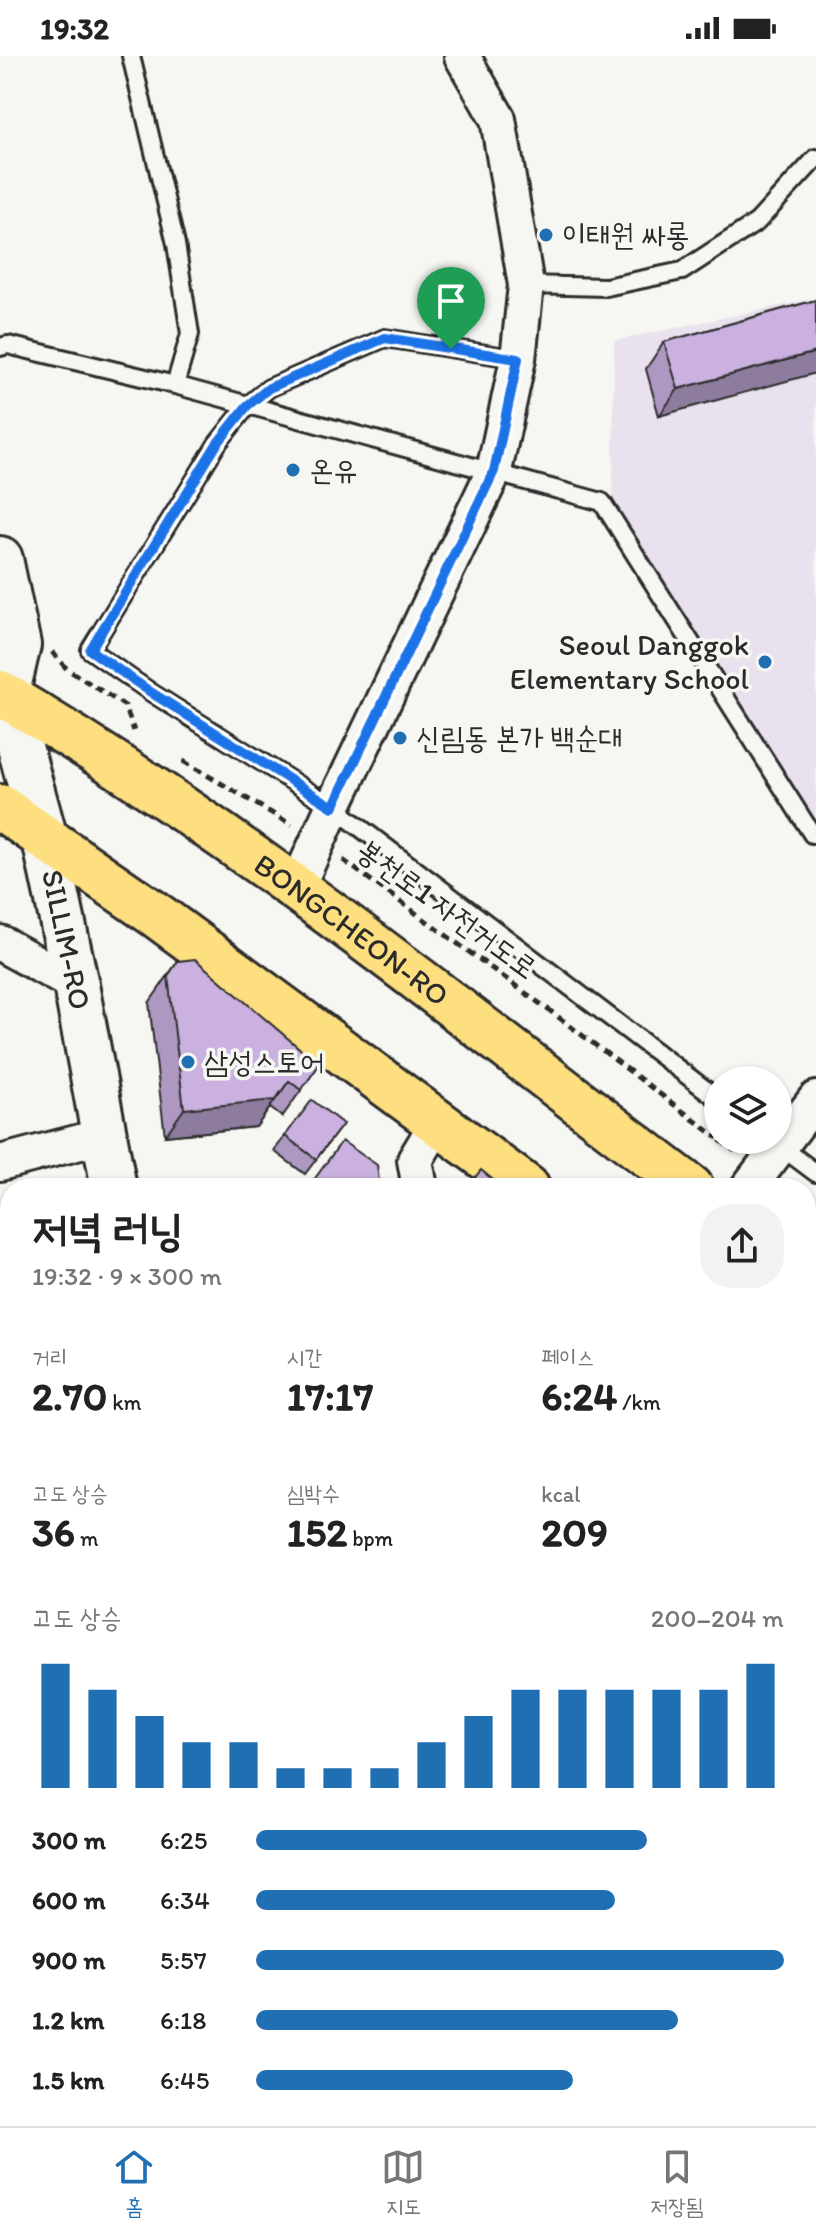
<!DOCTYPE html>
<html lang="ko">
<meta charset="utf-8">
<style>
body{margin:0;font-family:Itim,"Poor Story",sans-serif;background:#f2f2f2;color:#222;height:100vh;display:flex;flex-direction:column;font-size:30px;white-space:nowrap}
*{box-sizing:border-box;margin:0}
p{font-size:26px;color:#767676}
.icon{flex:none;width:44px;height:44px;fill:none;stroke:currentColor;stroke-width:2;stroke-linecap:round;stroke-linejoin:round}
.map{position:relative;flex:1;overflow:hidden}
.drawer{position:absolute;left:0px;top:1122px;width:816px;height:948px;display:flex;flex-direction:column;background:#fff;border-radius:32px 32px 0 0;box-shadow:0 2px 6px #0004}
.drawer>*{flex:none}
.controls{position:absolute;left:704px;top:1010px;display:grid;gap:16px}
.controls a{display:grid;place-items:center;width:88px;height:88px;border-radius:50%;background:#fff;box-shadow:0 2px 6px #0004;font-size:40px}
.pin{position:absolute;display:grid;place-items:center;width:68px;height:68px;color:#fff;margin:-82px -34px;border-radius:50% 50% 50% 0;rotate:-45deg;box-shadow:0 0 8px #0007}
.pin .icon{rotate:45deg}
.round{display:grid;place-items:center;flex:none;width:84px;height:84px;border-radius:32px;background:#f2f2f2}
.overview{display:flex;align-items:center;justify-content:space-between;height:136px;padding:0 32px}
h1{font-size:44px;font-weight:800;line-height:60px}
.figures{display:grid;grid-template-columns:repeat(3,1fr);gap:12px;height:136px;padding:8px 32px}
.figures div{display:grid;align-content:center}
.figures b{font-size:40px;font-weight:800}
.figures small{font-size:22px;font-weight:400}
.figures p{font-size:22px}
.chart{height:224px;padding:16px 32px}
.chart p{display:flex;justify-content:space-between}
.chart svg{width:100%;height:144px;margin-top:8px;stroke:#1f6fb2;stroke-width:6}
ul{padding:0 32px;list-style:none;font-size:26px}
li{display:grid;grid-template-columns:128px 96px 1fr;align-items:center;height:60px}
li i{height:20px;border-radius:10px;background:#1f6fb2}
.status{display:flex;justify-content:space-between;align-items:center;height:56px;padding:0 40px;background:#fff;direction:ltr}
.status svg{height:22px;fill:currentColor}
.menu{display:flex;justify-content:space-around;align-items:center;height:112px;border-top:2px solid #e0e0e0;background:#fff;font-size:22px;color:#767676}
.menu a{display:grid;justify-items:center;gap:4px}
.menu .selected{color:#1f6fb2}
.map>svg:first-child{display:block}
</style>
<div class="status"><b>19:32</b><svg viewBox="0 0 49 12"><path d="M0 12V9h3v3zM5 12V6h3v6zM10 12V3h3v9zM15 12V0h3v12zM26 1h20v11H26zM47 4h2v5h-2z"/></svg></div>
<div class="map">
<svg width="816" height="2070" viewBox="0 0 816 2070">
<rect width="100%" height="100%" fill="#f6f6f2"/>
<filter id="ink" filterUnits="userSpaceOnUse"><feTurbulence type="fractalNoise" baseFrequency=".0125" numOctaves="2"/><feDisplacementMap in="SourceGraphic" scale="16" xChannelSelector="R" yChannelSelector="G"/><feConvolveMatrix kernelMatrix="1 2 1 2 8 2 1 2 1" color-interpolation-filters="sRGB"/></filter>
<g filter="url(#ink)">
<path fill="#e9e1ed" d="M816,242V764L613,449L614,285Z"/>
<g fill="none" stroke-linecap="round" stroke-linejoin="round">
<defs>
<path id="service" d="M131,0L176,188L190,278L175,329
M526,229L606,231L682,215L757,166L816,102
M0,291L8,289L175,329L602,446L812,778H816
M518,303L385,282L269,332L247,350L217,388L90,594L152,637L333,751L718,1043
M776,1087L816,1117
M129,2060L131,2070
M63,2070L113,2060"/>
<path id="minor" d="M296,833L333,751L494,415L518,303L526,229L498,63L462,0
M0,887L76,929
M0,1107L103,1080
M420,1132L415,1104L438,1066
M748,1132L816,1043
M806,1537L816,1523
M806,1644L816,1651
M594,2060L596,2070"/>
<path id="tertiary" d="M0,1643L10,1642"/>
<g id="secondary">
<path d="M0,503L18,589L6,640"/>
<path id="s1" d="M0,631L6,640L44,779L76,929L114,1132"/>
<path d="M291,2060L293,2070"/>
</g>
<g id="primary">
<path id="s2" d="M0,637C245,780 465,961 691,1132"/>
<path d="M0,751L159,861L527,1132"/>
<path d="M806,1222L816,1229"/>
<path d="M806,1345L816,1353"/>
</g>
</defs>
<use href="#service" stroke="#2b2b2b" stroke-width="22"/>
<use href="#minor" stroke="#2b2b2b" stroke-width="40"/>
<use href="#tertiary" stroke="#2b2b2b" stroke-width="48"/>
<use href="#secondary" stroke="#2b2b2b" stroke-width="50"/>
<use href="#primary" stroke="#2b2b2b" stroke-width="50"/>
<path stroke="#2b2b2b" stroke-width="5" stroke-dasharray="8 6" stroke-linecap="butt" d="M52,596L67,613L125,650L134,675
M183,705L292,769
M343,804L553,957L718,1082
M720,1084L735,1095
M806,1150L816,1158"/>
<use href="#service" stroke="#f6f6f2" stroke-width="16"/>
<use href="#minor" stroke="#f6f6f2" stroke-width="34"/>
<use href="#tertiary" stroke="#f6f6f2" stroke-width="42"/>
<use href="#secondary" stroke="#f6f6f2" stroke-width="44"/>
<use href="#primary" stroke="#fddf80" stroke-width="44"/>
</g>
<path fill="#ae98c1" stroke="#2b2b2b" stroke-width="2" d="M816,244L659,360L646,313L664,286Z
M178,905L319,1009L282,1061L270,1052L256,1071L165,1080L149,947Z
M343,1068L305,1118L274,1095L285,1080Z
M10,1752V1852L0,1854V1754Z
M617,2060H806L816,2070H618Z"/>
<path fill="#8d7c9d" stroke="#2b2b2b" stroke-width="2" d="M816,296V317L659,360L678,333Z
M289,1025L256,1071L165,1080L184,1053Z
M10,1818V1852L0,1854V1825L4,1819Z
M816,2063V2070H773Z"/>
<path fill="#cab1e0" stroke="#2b2b2b" stroke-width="2" d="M816,244V296L678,333L664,286Z
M195,903L319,1009L301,1034L289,1025L275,1044L184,1053L168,920L178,905Z
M312,1044L343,1068L316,1103L285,1080Z
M342,1085L377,1109L380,1132H316L311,1128Z
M481,1114L503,1132H476L470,1128Z
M10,1752V1818L4,1819L0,1801V1754Z
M806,1959L816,2023V2063L773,2070H653L652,2060H806Z"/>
</g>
<g fill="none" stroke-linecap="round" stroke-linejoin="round" filter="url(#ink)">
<defs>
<path id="route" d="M385,282L518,303L494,415L333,751L152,637L90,594L217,388L247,350L269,332Z"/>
</defs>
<use href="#route" stroke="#fff" stroke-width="16"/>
<use href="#route" stroke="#1a73e8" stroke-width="10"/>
</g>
<g fill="#1f6fb2" stroke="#f6f6f2" stroke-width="3">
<circle cx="546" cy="179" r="8"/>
<circle cx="293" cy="414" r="8"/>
<circle cx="765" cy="606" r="8"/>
<circle cx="400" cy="682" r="8"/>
<circle cx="188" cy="1006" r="8"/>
</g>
<g text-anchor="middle" stroke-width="7" stroke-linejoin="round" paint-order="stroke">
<g font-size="30" fill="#2b2b2b" stroke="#f6f6f2" text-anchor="start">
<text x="562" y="189">이태원 싸롱</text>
<text x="309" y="424">온유</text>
<text x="749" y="599" text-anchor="end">Seoul Danggok<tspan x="749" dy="34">Elementary School</tspan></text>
<text x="416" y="692">신림동 본가 백순대</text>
<text x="204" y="1016">삼성스토어</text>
</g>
<g font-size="30" fill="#2b2b2b" stroke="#f6f6f2">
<text transform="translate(447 853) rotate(36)" y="10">봉천로1 자전거도로</text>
<text dy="10" stroke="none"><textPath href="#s2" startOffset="424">BONGCHEON-RO</textPath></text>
<text dy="10" stroke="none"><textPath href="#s1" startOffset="262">SILLIM-RO</textPath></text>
</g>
</g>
</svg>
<div class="controls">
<a><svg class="icon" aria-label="layers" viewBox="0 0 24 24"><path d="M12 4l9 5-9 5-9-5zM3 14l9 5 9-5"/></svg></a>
</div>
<div class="pin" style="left:451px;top:293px;background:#1e9e55"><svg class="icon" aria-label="arrive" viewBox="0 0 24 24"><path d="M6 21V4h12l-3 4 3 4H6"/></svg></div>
<section class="drawer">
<div class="overview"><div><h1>저녁 러닝</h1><p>19:32 · 9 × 300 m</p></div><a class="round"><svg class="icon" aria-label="share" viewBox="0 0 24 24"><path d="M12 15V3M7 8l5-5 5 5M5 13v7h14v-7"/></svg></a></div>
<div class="figures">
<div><p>거리</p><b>2.70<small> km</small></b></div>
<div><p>시간</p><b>17:17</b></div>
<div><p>페이스</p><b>6:24<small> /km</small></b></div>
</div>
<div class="figures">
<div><p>고도 상승</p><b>36<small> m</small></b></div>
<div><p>심박수</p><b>152<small> bpm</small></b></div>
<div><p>kcal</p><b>209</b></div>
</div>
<div class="chart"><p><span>고도 상승</span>200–204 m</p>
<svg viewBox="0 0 160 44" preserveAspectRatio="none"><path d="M5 44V6M15 44V14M25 44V22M35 44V30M45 44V30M55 44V38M65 44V38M75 44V38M85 44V30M95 44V22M105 44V14M115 44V14M125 44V14M135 44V14M145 44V14M155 44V6"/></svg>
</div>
<ul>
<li><b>300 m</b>6:25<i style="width:74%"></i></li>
<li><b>600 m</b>6:34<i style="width:68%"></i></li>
<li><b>900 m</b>5:57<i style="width:100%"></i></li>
<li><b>1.2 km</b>6:18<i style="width:80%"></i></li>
<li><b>1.5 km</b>6:45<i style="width:60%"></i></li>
</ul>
</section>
</div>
<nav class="menu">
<a class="selected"><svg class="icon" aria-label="home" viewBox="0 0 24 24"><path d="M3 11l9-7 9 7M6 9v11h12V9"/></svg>홈</a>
<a><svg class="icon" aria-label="map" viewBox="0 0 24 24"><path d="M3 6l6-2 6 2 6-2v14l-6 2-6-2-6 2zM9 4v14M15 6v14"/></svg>지도</a>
<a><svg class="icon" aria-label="saved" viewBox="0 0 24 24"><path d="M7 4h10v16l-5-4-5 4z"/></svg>저장됨</a>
</nav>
